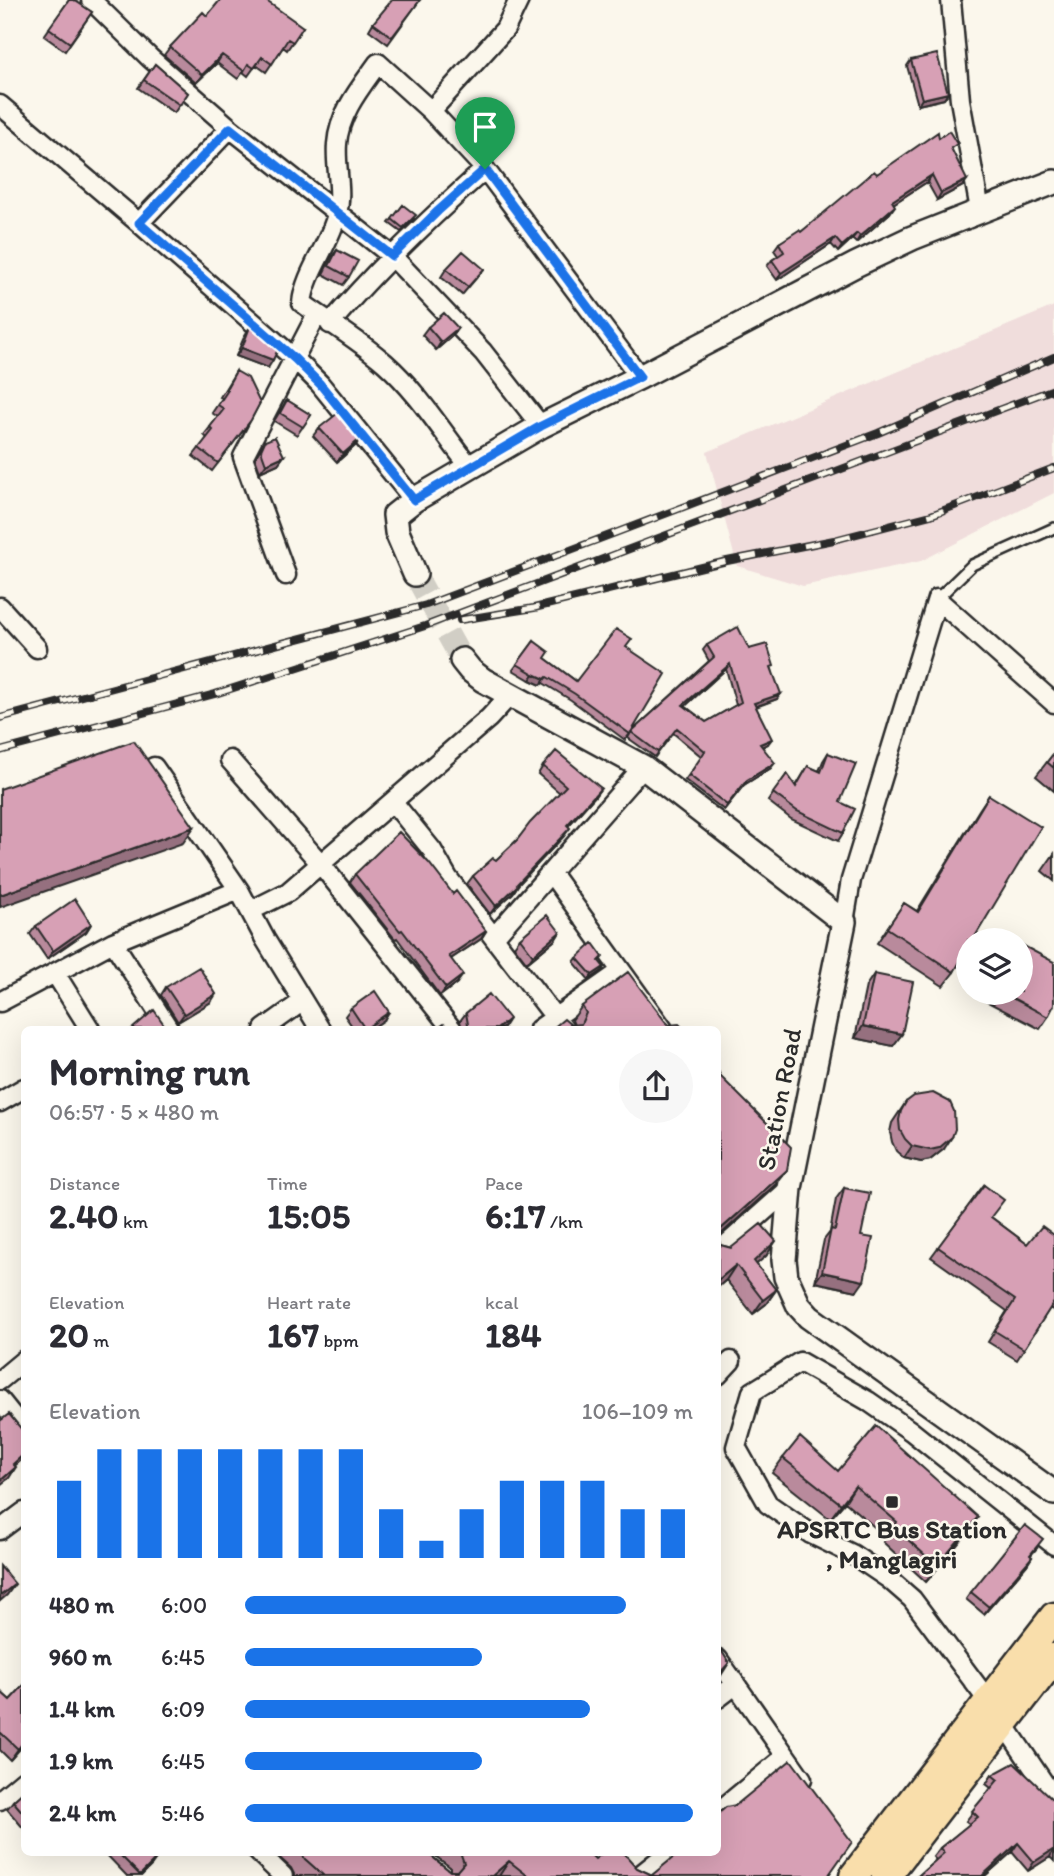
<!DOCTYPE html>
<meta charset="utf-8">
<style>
body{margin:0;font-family:Itim,sans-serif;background:#f7f7f7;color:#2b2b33;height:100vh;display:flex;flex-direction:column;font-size:26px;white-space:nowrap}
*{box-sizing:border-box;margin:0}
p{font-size:23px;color:#7c7c81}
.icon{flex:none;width:38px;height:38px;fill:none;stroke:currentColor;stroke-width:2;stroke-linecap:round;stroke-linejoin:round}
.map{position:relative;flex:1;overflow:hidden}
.drawer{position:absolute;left:21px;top:1026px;width:700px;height:830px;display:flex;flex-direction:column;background:#fff;border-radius:10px;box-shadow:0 7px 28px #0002}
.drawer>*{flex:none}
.controls{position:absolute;left:956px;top:928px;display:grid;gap:14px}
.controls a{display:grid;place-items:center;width:77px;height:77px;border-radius:50%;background:#fff;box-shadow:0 7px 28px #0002;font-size:35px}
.pin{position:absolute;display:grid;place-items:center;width:60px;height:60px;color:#fff;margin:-72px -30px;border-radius:50% 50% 50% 0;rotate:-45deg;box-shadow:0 0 7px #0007}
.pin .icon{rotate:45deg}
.round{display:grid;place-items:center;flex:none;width:74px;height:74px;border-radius:37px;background:#f7f7f7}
.headline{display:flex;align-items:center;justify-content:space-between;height:119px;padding:0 28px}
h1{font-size:38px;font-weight:800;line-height:52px}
.metrics{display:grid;grid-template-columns:repeat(3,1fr);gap:10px;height:119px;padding:7px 28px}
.metrics div{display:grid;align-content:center}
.metrics b{font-size:35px;font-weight:800}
.metrics small{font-size:19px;font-weight:400}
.metrics p{font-size:19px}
.chart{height:196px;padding:14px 28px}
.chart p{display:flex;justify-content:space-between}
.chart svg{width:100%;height:126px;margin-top:7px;stroke:#1a73e8;stroke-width:6}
ul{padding:0 28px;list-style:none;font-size:23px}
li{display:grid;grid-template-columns:112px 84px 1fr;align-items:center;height:52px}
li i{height:18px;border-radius:9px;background:#1a73e8}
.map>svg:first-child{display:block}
</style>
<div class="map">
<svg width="1054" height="1876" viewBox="0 0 1054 1876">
<rect width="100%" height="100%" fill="#fbf7ec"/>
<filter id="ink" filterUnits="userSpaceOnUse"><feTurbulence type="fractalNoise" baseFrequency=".0143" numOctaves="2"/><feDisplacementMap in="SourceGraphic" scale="14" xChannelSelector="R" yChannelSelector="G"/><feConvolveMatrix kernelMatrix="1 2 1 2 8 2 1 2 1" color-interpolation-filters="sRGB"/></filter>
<g filter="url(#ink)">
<path fill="#f0dddc" d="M1054,306V493L921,561L803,586L737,566L707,452Z"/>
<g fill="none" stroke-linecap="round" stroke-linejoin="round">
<path stroke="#d1cec5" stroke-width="23" stroke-dasharray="23 11" stroke-linecap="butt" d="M415,574L462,660"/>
<defs>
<path id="service" d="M937,599L972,565L1054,528"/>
<path id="minor" d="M91,0L150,58L230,128L392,256L483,352L541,426
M951,0L960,100L980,210
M0,105L139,223L295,359L320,384L414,500
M431,111L505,29L519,0
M139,223L230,128
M330,324C377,268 430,218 485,169
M470,467C443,433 418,392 385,363C359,340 330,323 302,303C305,273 330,244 337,214C343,191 335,167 337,144C339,113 361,87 378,63L431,111L485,169L640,377
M286,575L243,457L317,314
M0,607L37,648
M230,760L320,863L452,1029
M154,767L239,890
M393,802L432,850L448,878L564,1029
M551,873L663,1029
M250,911L288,892L489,718L511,694
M844,922L851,880L937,599L1054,703
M495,936L643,767
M113,942L169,1029
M55,973L90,1029
M0,1002L113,942L239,890L265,939L320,1029
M264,1029L303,1001
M539,1029L621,971
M0,1102L24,1088
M718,1252L790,1188
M718,1375L731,1361
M0,1380L24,1360
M0,1400L24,1430
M0,1530L24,1512
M1054,1545L911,1431L868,1401L800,1362L752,1392L736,1447L768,1504L811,1534L852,1554L889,1579L912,1599L989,1702L1054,1798
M718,1659L802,1779
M718,1698L735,1685
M0,1800L24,1780
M718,1812L786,1756
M258,1852L283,1876
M639,1876L669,1852"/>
<path id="tertiary" d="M415,574L397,532L395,515L414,500L541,426L640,377L855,265L912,238L1054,182
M462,660L470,670L483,680L643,767L844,922L790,1188L784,1260L786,1277L799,1306L809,1317L1054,1493"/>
<path id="primary" d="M854,1876L1054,1617
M886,1876L1054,1658"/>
</defs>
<use href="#service" stroke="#2b2b2b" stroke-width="14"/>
<use href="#minor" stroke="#2b2b2b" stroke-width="23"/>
<use href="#tertiary" stroke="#2b2b2b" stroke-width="28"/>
<use href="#primary" stroke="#2b2b2b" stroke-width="33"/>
<use href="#service" stroke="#fbf7ec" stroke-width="9"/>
<use href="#minor" stroke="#fbf7ec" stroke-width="18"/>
<use href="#tertiary" stroke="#fbf7ec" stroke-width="23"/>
<use href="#primary" stroke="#f9deab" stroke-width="28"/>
<defs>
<path id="rail" d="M460,620L534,608L727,561L834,540L931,515L1054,468
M0,718L426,605L878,433L1054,357
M0,751L215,694L425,626L1054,389"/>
</defs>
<use href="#rail" stroke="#2b2b2b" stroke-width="8"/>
<use href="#rail" stroke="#fbf7ec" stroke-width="5" stroke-dasharray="16" stroke-linecap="butt"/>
</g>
<path fill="#b98a9c" stroke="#2b2b2b" stroke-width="2" fill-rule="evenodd" d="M69,0L92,12L65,51L44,36Z
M417,4L388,44L369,30L373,23Z
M207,16L303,27L287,50L283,47L266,72L256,65L248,76L243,72L238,79L217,63L196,83L164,55L170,47Z
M911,60L948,93L944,99L918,105L907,66Z
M155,64L188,93L174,113L138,88Z
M939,138L952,151L963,186L937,200L927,182L893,204L890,213L856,243L852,239L838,252L831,244L777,280L767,266L772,260L778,256L774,250L779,243L801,232L877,174Z
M403,205L414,219L401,232L389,223Z
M337,250L349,277L343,285L323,274L331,258Z
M446,269H484L462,295L441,277Z
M250,327L268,368L236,356L245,335Z
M428,327L452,336L436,350L422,335Z
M236,371L245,428L212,471L193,456L207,438L204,435L218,417L212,413L222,398L220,397Z
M287,400L311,415L297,435L274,421Z
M319,428L361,438L355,446L337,462L313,436Z
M265,441L284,456L278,464L260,472L255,458Z
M534,641L545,658L576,681L626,647L630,734L625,740L571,700L543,683L541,685L530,680L513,670Z
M707,645L749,649L772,669L777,699L756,707L768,744L762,747L771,768L744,785L724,810L685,780L702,757L673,733L655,757L628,738L631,732L709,661L703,650ZM726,669L736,705L706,722L685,706Z
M828,753L840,802L843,833L838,841L791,819L768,801L787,774L796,786L808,766L819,771L823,761Z
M1054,753V791L1036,776Z
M543,766L601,788L595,796L568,826L564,836L518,885L513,893L490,914L467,884L473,876L496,860L517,840L560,793L538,774Z
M989,795L954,972L943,986L877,943L904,903L917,911L979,810Z
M1054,854V881L1042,871Z
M355,874L453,894L486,931L481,939L451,959L457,983L440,996L397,938L395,939L350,882Z
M91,924L86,932L47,959L30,934L36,926Z
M560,932L555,940L527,963L514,946L520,938Z
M577,958L599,962L602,971L589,980L574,962Z
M874,974L902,1034L893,1046L855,1038L866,986Z
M166,987L211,1002L178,1022L161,995Z
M980,992H1020L1048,1017L1040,1029L978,997Z
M582,1006L665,1021L669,1025H571H574L572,1020Z
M351,1008L384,1020L371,1029H354L345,1016Z
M466,1013L504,1027L501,1029H462L460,1021Z
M718,1071L776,1184L718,1237L720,1245L766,1256L756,1264L776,1290L766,1304L753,1314L726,1280L718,1287Z
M906,1102L944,1149L930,1160L921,1162L904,1158L896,1151L892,1142L890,1132L892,1123Z
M984,1185L991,1217L1027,1244L1054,1235V1311L1050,1308L1017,1360L988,1342L1007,1311L931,1257Z
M844,1188L861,1236L857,1291L815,1282L824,1240L830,1232L836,1199Z
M783,1458L838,1471L978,1517L968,1532L926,1582L883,1542L886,1537L845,1502L830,1519L772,1473Z
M1038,1547L1030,1556L1032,1557L1027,1565L984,1614L966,1599L971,1592Z
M24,1685V1744L10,1760L0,1750V1691L10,1700Z
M992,1775L1054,1801V1861L1050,1857L1028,1871L1012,1852L985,1876H918L936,1860L933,1857L940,1848L970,1824L966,1821L991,1788L986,1784Z
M24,1791V1829L7,1809L13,1801Z
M104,1852H152V1865L141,1876H127Z
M273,1852H426L450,1871V1867L430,1852H588L595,1859L637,1868L652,1875L828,1876H295L291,1868Z"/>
<path fill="#96707f" stroke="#2b2b2b" stroke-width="2" d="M222,55L217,63L196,83L202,75Z
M948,93L944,99L918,105L922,99Z
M932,175L927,182L887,208L892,201Z
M967,180L963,186L937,200L941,193Z
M895,206L890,213L856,243L860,236Z
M857,233L852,239L838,252L842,246Z
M835,238L831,244L777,280L781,273Z
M458,328L452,336L436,350L441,342Z
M242,348L273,360L268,368L236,356Z
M361,438L355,446L337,462L343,454Z
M284,456L278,464L260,472L266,464Z
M730,664L726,669L680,711L683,705Z
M534,674L545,679L541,685L530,680Z
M781,694L777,699L751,708L754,703Z
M772,739L768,744L757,749L760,744Z
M775,763L771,768L744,785L724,810L747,780Z
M601,788L595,796L562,833L567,825Z
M194,827L183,843L0,907V895Z
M570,828L564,836L511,892L518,885L513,893L490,914L496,906Z
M91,924L86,932L47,959L53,951Z
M486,931L481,939L443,964L449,956Z
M560,932L555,940L527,963L533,955Z
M604,967L602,971L589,980L592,975Z
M463,975L457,983L440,996L446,988Z
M216,994L211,1002L178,1022L184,1014Z
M389,1012L384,1020L371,1029H365Z
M509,1019L504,1027L501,1029H497Z
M863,1026L902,1034L893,1046L855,1038Z
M952,1137L944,1149L930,1160L921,1162L904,1158L912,1146Z
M787,1170L776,1184L718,1237V1233L721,1229Z
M776,1241L766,1256L743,1276L754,1261Z
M736,1265L726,1280L718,1287V1280Z
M822,1272L864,1281L857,1291L815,1282Z
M776,1290L766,1304L753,1314L763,1300Z
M24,1454V1458L5,1474L13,1464Z
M16,1467L9,1478L0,1485V1481Z
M855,1486L845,1502L830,1519L841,1504Z
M978,1517L968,1532L926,1582L937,1566Z
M1032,1557L1027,1565L984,1614L989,1607Z
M15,1584L7,1595L0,1601V1596Z
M729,1663L718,1680V1675Z
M24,1741V1744L10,1760L18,1749Z
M1018,1843L1012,1852L985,1876H982Z
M1054,1849L1050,1857L1028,1871L1034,1862Z
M158,1857L152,1865L141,1876H139Z
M509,1861L499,1876H492Z"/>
<path fill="#d7a0b5" stroke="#2b2b2b" stroke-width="2" fill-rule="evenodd" d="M69,0H74L92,12L70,43L49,28Z
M220,0H265L303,27L293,42L288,39L272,64L262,57L254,68L248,64L244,71L222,55L202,75L170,47L203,12L207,16Z
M392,0H420L392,37L373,23Z
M937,54L948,93L922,99L911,60Z
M155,64L188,93L180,105L144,80Z
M949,131L957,144L951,148L967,180L941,193L932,175L892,201L895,206L860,236L857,233L842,246L835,238L781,273L772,260L784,252L779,243L799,230L801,232L874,171L877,174L938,132L939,138Z
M403,205L416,215L403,228L392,219Z
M337,250L358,261L349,277L329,266Z
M463,251L484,269L468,287L446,269Z
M444,313L458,328L441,342L428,327Z
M250,327L261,331L279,347L273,360L242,348Z
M236,371L248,378L260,403L251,420L218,463L199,448L213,430L210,427L224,409L218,405L228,390L226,389Z
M287,400L311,415L303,427L280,413Z
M338,413L361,438L343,454L319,428Z
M275,437L284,456L266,464L261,450L265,441Z
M738,627L749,649L767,644L774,666L771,667L781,694L754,703L772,739L760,744L775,763L747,780L727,805L689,775L705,751L677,728L658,752L631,732L714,657L707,645ZM730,664L741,702L706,722L683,705Z
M616,629L632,639L626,647L666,674L630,734L575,694L547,677L545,679L534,674L517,664L534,641L549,652L545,658L576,681Z
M134,741L194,827L0,895V789Z
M556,751L601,788L567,825L570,828L517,884L518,885L496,906L473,876L493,858L496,860L517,840L530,823L566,786L543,766Z
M828,753L856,764L840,802L855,809L843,833L797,811L773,793L787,774L796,787L808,766L821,772Z
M1054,753V768L1047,762Z
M989,795L1041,827L973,940H968V948L954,972L887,928L904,903L918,912Z
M399,832L429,863L453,894L456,891L486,931L449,956L463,975L446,988L402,930L400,931L355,874Z
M75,899L91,924L53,951L36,926Z
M547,915L560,932L533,955L520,938Z
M593,943L603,957L599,961L604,967L592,975L577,958Z
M1020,944L1054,962V1005L1048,1017L1001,992H1020Z
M199,967L216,994L184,1014L166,987Z
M628,972L665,1021L669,1025L679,1024L684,1029H552L564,1019L571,1025L581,1024L586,1013L582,1006Z
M874,974L913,982L902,1034L863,1026Z
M375,991L389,1012L365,1029L351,1008Z
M489,994L509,1019L497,1029H465L468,1024L466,1013Z
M154,1010L165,1026L160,1029H132Z
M444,1024L451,1029H437Z
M718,1071L720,1076L791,1147L787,1170L721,1229L718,1234Z
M933,1093L950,1102L954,1111L955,1129L952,1137L939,1148L930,1150L912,1146L905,1139L900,1130L899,1120L901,1111L906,1102L914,1096Z
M984,1185L1004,1200L991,1217L1027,1244L1042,1226L1054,1235V1302L1024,1349L995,1331L1015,1300L938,1247Z
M844,1188L870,1193L861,1236L873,1238L864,1281L822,1272L831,1229L835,1230Z
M761,1224L776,1241L754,1261L776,1290L763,1300L736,1265L718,1280V1235L720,1245L731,1248Z
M9,1414L24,1432V1454L13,1464L16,1467L0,1481V1421Z
M876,1426L978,1517L937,1566L894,1527L897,1522L855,1486L841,1504L783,1458L800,1437L838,1471Z
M1025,1525L1043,1539L1030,1555L1032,1557L989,1607L971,1592Z
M0,1566L15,1584L0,1596Z
M718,1645L729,1663L718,1675Z
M24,1685V1741L18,1749L0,1732V1691L10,1700Z
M791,1760L852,1842L828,1876H528L509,1861L492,1876H324L305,1859L301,1852H426L450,1871H457L464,1863L460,1852H588L595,1859L604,1852H623L637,1868L652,1875L680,1852H718V1814L726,1807L736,1805Z
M1014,1763L1054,1801V1849L1034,1862L1018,1843L982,1876H918L944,1853L940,1848L978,1817L972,1811L998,1780L992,1775Z
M24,1791V1814L13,1801Z
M117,1852H152L158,1857L140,1875Z"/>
</g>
<g fill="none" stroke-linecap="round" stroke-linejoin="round" filter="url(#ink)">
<defs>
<path id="route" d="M230,128L392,256L438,211L485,169L640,377L541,426L414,500L320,384L295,359L139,223Z"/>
</defs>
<use href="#route" stroke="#fff" stroke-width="14"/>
<use href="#route" stroke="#1a73e8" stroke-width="9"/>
</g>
<rect fill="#2b2b2b" stroke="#fbf7ec" stroke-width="2.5" x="885" y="1495" width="14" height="14" rx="3.5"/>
<g text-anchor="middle" stroke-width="5" stroke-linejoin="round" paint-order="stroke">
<g font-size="26" fill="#2b2b2b" stroke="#fbf7ec">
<text transform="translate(779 1099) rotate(-79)" y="9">Station Road</text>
</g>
<g font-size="26" font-weight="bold" fill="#2b2b2b" stroke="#fbf7ec">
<text x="892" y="1538">APSRTC Bus Station<tspan x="892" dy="30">, Manglagiri</tspan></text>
</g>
</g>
</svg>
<div class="controls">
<a><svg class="icon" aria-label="layers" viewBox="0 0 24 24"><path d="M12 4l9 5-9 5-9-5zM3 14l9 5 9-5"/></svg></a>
</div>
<div class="pin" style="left:485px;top:169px;background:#1e9e55"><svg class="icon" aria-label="arrive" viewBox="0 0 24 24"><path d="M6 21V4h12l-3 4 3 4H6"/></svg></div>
<section class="drawer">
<div class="headline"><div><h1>Morning run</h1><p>06:57 · 5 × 480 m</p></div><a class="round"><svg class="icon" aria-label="share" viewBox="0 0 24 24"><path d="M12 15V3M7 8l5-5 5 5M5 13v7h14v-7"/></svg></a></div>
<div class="metrics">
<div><p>Distance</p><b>2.40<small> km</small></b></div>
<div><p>Time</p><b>15:05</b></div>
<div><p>Pace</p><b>6:17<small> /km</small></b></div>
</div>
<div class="metrics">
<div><p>Elevation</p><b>20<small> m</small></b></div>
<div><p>Heart rate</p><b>167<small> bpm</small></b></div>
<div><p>kcal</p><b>184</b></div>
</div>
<div class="chart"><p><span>Elevation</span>106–109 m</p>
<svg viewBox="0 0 160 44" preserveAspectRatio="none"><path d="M5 44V17M15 44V6M25 44V6M35 44V6M45 44V6M55 44V6M65 44V6M75 44V6M85 44V27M95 44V38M105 44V27M115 44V17M125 44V17M135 44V17M145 44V27M155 44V27"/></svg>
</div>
<ul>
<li><b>480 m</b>6:00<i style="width:85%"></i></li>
<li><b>960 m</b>6:45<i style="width:53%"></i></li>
<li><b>1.4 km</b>6:09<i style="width:77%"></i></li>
<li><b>1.9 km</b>6:45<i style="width:53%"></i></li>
<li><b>2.4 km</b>5:46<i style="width:100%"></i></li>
</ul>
</section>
</div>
